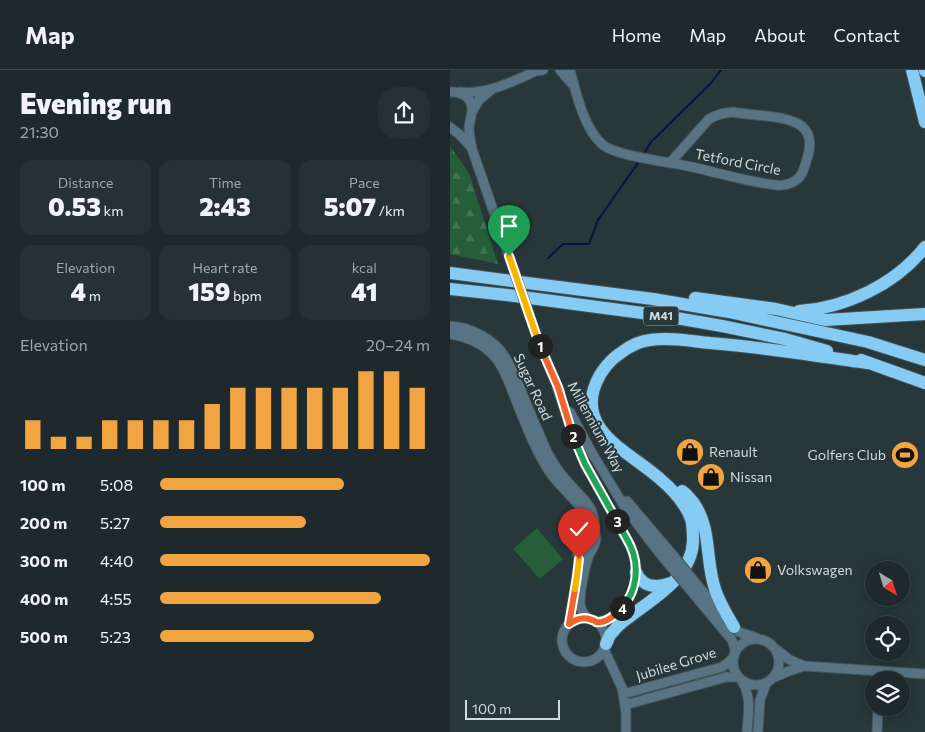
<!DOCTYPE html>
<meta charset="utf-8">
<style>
body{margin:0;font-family:Commissioner,sans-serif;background:#253134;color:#f1f3f6;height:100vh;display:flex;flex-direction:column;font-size:19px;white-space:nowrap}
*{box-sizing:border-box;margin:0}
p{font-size:16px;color:#a0a6a9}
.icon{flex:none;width:28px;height:28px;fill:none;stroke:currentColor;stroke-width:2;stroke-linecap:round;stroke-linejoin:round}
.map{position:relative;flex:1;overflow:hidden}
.details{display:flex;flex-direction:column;background:#1d292c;width:450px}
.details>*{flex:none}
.needle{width:32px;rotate:142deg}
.tools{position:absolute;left:415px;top:491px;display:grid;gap:10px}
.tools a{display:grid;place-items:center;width:45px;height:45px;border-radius:50%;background:#1d292c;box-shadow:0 2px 12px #0003,0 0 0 1px #3b4548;font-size:25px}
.scale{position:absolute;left:15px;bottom:12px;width:95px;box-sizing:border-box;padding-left:5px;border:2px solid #d0dadc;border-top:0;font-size:14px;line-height:18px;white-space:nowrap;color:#d0dadc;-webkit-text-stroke:4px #27373a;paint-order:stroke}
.pin{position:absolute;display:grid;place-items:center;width:42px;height:42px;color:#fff;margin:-51px -21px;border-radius:50% 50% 50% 0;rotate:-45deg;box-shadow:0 0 5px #0007}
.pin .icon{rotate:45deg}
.km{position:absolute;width:25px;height:25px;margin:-12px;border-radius:50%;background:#222;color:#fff;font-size:14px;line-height:25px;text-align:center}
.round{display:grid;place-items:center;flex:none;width:52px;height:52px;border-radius:20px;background:#253134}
.head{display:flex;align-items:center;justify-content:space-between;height:85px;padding:0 20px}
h1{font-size:28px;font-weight:800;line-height:38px}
.stats{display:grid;grid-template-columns:repeat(3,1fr);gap:8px;height:85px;padding:5px 20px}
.stats div{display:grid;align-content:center;border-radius:12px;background:#253134;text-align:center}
.stats b{font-size:25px;font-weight:800}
.stats small{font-size:14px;font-weight:400}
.stats p{font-size:14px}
.chart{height:140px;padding:10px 20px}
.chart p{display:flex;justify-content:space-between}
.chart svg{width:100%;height:90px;margin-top:5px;stroke:#f1a540;stroke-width:6}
ul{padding:0 20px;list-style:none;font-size:16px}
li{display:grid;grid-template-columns:80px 60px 1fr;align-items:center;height:38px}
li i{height:12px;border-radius:6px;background:#f1a540}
header{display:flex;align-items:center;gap:30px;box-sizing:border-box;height:70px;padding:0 25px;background:#1d292c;border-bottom:1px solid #3b4548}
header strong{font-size:24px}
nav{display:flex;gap:28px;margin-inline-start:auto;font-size:18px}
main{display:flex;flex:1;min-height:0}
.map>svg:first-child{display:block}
</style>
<header>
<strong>Map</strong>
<nav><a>Home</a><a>Map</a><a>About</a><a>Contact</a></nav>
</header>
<main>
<section class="details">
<div class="head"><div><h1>Evening run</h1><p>21:30</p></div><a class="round"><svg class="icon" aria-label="share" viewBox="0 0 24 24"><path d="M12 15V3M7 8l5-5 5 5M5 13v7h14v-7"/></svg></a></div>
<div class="stats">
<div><p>Distance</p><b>0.53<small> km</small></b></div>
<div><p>Time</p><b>2:43</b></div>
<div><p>Pace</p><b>5:07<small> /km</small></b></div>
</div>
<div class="stats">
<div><p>Elevation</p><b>4<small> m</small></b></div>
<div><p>Heart rate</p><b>159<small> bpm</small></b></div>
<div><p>kcal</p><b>41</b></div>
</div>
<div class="chart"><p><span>Elevation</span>20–24 m</p>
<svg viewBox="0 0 160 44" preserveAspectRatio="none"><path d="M5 44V30M15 44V38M25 44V38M35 44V30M45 44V30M55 44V30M65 44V30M75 44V22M85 44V14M95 44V14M105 44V14M115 44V14M125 44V14M135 44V6M145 44V6M155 44V14"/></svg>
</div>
<ul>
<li><b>100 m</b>5:08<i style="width:68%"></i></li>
<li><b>200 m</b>5:27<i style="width:54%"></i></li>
<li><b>300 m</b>4:40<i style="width:100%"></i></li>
<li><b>400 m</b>4:55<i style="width:82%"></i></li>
<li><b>500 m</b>5:23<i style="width:57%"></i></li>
</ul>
</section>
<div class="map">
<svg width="475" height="662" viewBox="0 0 475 662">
<defs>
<pattern id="forest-firs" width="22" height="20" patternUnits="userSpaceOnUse" patternTransform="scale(1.25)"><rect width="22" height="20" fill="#265e39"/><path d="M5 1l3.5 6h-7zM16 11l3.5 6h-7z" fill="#447455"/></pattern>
</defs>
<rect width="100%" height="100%" fill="#27373a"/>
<path fill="url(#forest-firs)" d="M0,76L19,103L48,194L0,184Z"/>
<path fill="#265e39" d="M87,458L113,489L90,509L63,479Z"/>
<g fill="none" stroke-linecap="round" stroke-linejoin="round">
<path stroke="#031544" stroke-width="2" d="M194,84L201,72L261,13L271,0
M98,188L113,174H139L148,150L190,90"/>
<defs>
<path id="minor" d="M110,0L122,14
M120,0C126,23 134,59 153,75C166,86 219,92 237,96C267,102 296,112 326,115C332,116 336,115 341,113C352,109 354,99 357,89C368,55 344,49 317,46C306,45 294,44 283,42C274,43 267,44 259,49L220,93
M0,22C11,21 22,27 22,39C22,46 19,52 19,59C19,66 21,73 22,79L59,186
M10,22C36,25 62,12 86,1L93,0
M22,42L29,30L41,20
M0,57L10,65L21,77
M0,256C21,257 44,269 55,287C64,301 70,317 76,333C83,349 90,366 97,382C103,393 109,403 117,411C134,431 146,435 145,464
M83,256L100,299L110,322
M0,264C17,267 32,273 44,286C56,300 62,321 69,338C78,360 87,384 101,404C105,410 111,416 116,421C127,434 138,439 131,457
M107,317L122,362L135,394L181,477C184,485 187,495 186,504C184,526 170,550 146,552
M120,342L142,383L174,436L200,471L216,491
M177,431L222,484
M249,517L271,543L289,562L307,568
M242,522L282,570L285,579V583
M112 570a22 22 0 1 1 44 0a22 22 0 1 1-44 0Z
M137,548C135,545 132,542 131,538C128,528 135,495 139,485C142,479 147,474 146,467C145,457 132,453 125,460C114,471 129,488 143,477
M119,554L129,493L127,479
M283 592a23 23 0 1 1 46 0a23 23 0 1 1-46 0Z
M154,579L172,618L176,642V662
M326,579L340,590L354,596
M325,607L339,601L354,596L475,604
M292,611C302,628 298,644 297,662
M173,624L272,597L279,592L284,586
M175,635L269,609L276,607H288
M308,662L310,630L316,614
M427,662L428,638"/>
<path id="highway" d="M462,0L475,52
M475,0V1
M0,203L203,229L279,242L418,272L475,290
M0,219L57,225L215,246L272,256L335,269L377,281
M245,228L326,239L375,250L475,244
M349,241C396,238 446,214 475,177
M411,290L475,313
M232,421C237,424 239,428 243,432C262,458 255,490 265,519C269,532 277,545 284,557
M186,502C192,518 207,518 221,513
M156,574L160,565L168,556C194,533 242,511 243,471C243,464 243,456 241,449C235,432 222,419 209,408C180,382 126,361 146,313C151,301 161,289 172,282C180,276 190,271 200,270C220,267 240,271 260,273C313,277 365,286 418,293"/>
</defs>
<use href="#minor" stroke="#455457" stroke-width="11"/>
<use href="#highway" stroke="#455457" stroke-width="14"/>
<use href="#minor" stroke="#587484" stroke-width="9"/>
<use href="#highway" stroke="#85cbf4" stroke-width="12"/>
<defs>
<path id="minor-bridge" d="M59,186L83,256
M222,484L249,517
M216,491L242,522"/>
</defs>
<use href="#minor-bridge" stroke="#455457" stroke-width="11" stroke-linecap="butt"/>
<use href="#minor-bridge" stroke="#587484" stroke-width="9"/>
</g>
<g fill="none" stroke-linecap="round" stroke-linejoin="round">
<defs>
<path id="split-1" d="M59,186L90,276"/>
<path id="split-2" d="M90,276L108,317L123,366"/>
<path id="split-3" d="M123,366L135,394L167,451"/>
<path id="split-4" d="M167,451C171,459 176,467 180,475C190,496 187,521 172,538"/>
<path id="split-5" d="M125,519L119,554C126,549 134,546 142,550C144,550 145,551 146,552C156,554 166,544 172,538"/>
<path id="split-6" d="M125,519L127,506L129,489"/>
</defs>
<use href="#split-1" stroke="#fff" stroke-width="10"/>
<use href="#split-2" stroke="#fff" stroke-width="10"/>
<use href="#split-3" stroke="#fff" stroke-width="10"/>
<use href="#split-4" stroke="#fff" stroke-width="10"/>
<use href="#split-5" stroke="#fff" stroke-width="10"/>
<use href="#split-6" stroke="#fff" stroke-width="10"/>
<use href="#split-1" stroke="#f5b400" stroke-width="6"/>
<use href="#split-2" stroke="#f0652b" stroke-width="6"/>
<use href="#split-3" stroke="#22a559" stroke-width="6"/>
<use href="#split-4" stroke="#22a559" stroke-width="6"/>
<use href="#split-5" stroke="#f0652b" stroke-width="6"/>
<use href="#split-6" stroke="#f5b400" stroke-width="6"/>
</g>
<defs>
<symbol id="shop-disc" viewBox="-11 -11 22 22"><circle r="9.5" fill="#f1a540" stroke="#27373a"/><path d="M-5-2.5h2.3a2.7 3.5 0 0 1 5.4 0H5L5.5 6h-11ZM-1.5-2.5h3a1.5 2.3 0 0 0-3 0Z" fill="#111"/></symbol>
<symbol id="stadium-disc" viewBox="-11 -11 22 22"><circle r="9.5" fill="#f1a540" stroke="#27373a"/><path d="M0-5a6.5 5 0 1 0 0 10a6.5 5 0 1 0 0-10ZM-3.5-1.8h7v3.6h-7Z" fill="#111"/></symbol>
</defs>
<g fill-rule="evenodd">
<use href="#shop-disc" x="224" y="366" width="32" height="32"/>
<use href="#stadium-disc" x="439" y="369" width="32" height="32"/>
<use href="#shop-disc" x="245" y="391" width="32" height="32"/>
<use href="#shop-disc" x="292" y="484" width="32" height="32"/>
</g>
<g text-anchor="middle" stroke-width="4" stroke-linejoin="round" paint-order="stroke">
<rect fill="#27373a" stroke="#9da9ab" stroke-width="1" x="193.5" y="236.5" width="35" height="19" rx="4"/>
<g font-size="12" font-weight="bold" fill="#d0dadc">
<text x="211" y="250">M41</text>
</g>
<g font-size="14" fill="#d0dadc" stroke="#27373a">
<text transform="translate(288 92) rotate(11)" y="5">Tetford Circle</text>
<text transform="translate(83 317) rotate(65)" y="5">Sugar Road</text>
<text transform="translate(146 357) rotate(61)" y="5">Millennium Way</text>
<text transform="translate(226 594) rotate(-17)" y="5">Jubilee Grove</text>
</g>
<g font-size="14" fill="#d0dadc" stroke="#27373a" text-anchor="start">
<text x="259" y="387">Renault</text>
<text x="436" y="390" text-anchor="end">Golfers Club</text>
<text x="280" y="412">Nissan</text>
<text x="327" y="505">Volkswagen</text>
</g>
</g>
</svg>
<div class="tools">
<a><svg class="needle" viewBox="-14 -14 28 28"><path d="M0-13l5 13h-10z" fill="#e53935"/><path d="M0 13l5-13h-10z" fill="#a0a6a9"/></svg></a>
<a><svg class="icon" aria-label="locate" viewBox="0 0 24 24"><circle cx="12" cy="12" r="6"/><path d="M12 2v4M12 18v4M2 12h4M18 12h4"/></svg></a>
<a><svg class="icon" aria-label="layers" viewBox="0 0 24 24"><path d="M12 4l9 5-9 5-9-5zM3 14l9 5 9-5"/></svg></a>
</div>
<div class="scale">100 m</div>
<div class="pin" style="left:59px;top:186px;background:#1e9e55"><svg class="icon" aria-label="arrive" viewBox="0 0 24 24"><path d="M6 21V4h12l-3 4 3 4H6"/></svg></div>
<div class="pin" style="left:129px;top:489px;background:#d93025"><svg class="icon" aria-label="check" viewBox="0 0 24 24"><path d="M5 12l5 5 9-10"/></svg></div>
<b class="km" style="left:90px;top:276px">1</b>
<b class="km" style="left:123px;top:366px">2</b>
<b class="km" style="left:167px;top:451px">3</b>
<b class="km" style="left:172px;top:538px">4</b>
</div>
</main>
